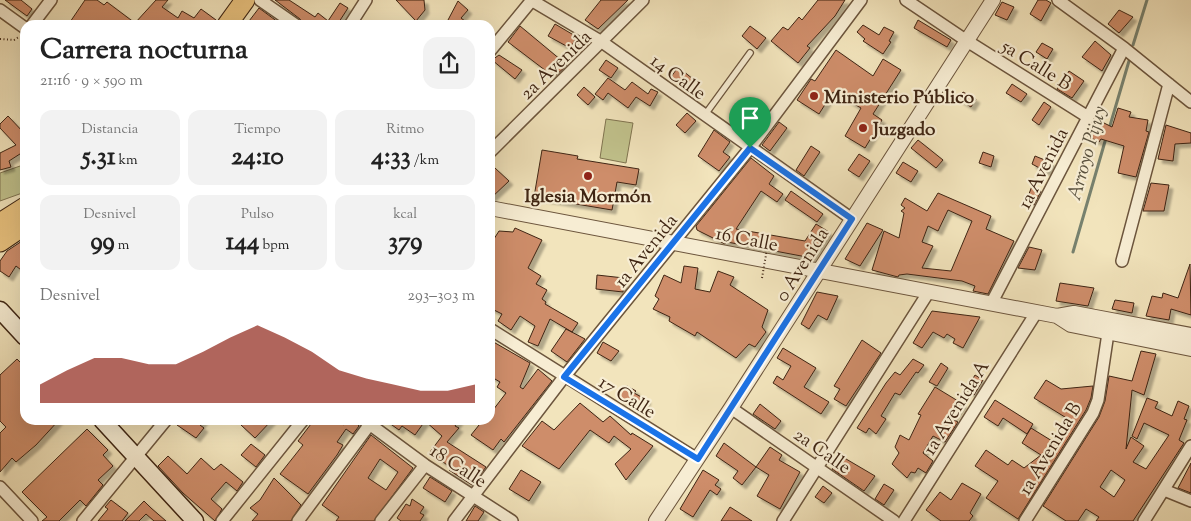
<!DOCTYPE html>
<html lang="es">
<meta charset="utf-8">
<style>
body{margin:0;font-family:"Sorts Mill Goudy",serif;background:#f2f2f2;color:#222;height:100vh;display:flex;flex-direction:column;font-size:19px;white-space:nowrap}
*{box-sizing:border-box;margin:0}
p{font-size:16px;color:#767676}
.icon{flex:none;width:28px;height:28px;fill:none;stroke:currentColor;stroke-width:2;stroke-linecap:round;stroke-linejoin:round}
.map{position:relative;flex:1;overflow:hidden}
.sheet{position:absolute;left:20px;top:20px;width:475px;height:405px;display:flex;flex-direction:column;background:#fff;border-radius:15px;box-shadow:0 5px 20px #0002}
.sheet>*{flex:none}
.pin{position:absolute;display:grid;place-items:center;width:42px;height:42px;color:#fff;margin:-51px -21px;border-radius:50% 50% 50% 0;rotate:-45deg;box-shadow:0 0 5px #0007}
.pin .icon{rotate:45deg}
.round{display:grid;place-items:center;flex:none;width:52px;height:52px;border-radius:15px;background:#f2f2f2}
.headline{display:flex;align-items:center;justify-content:space-between;height:85px;padding:0 20px}
h1{font-size:28px;font-weight:700;line-height:38px}
.stats{display:grid;grid-template-columns:repeat(3,1fr);gap:8px;height:85px;padding:5px 20px}
.stats div{display:grid;align-content:center;border-radius:12px;background:#f2f2f2;text-align:center}
.stats b{font-size:25px;font-weight:700}
.stats small{font-size:14px;font-weight:400}
.stats p{font-size:14px}
.chart{height:140px;padding:10px 20px}
.chart p{display:flex;justify-content:space-between}
.chart svg{width:100%;height:90px;margin-top:5px;fill:#8f2418;opacity:.7}
.map>svg:first-child{display:block}
</style>
<div class="map">
<svg width="1191" height="521" viewBox="0 0 1191 521">
<defs>
<filter id="shadow"><feDropShadow dx="4" dy="4" stdDeviation="1" flood-color="#0004"/></filter>
</defs>
<rect width="100%" height="100%" fill="#f2e4bc"/>
<filter id="stains"><feTurbulence type="fractalNoise" baseFrequency=".004" numOctaves="4"/><feColorMatrix values="0 0 0 0 .2 0 0 0 0 .09 0 0 0 0 .02 0 0 0 .5 -.17"/></filter>
<radialGradient id="worn" r=".72"><stop offset=".6" stop-color="#630" stop-opacity="0"/><stop offset="1" stop-color="#630" stop-opacity=".3"/></radialGradient>
<path fill="#c1c28c" stroke="#807450" d="M606,119L633,123L626,163L600,158Z
M23,165L25,192L0,201V173Z"/>
<g fill="none" stroke-linecap="round" stroke-linejoin="round">
<path stroke="#77816e" stroke-width="3" d="M1133,45L1147,0
M1109,129L1129,61
M1073,252L1106,138"/>
</g>
<path fill="#ce8d6b" stroke="#3f2513" fill-rule="evenodd" filter="url(#shadow)" d="M5,0H21L32,9L27,16Z
M85,0H97L104,5L107,2L135,23L156,0H168L162,7L178,18L182,11L194,18L201,9L216,20L212,25H68Z
M275,0H289L315,17L318,13L328,21L340,3L348,8L337,25H304L300,19Z
M396,0H424L425,10L416,21Z
M601,0H628L598,29L585,20Z
M818,0H845L835,16L807,46L810,48L798,63L771,41L783,27L788,30L799,17L802,20Z
M1038,0H1046L1051,3L1041,21L1030,14Z
M458,1L468,10L461,18L470,25H453L448,20Z
M1002,2L1014,7L1007,20L995,15Z
M259,8L282,25H246Z
M1119,10L1133,17L1119,33L1108,24Z
M918,20L951,40L947,47L914,28Z
M555,24L577,37L570,48L548,36Z
M863,25L879,35L884,27L894,32L889,41L891,42L883,54L863,41L865,39L857,32Z
M520,26L567,65L554,77L508,42Z
M750,26L766,38L757,49L742,36Z
M1095,41L1111,55L1102,71L1082,57Z
M1042,43L1053,49L1047,59L1036,52Z
M836,50L873,76L883,59L901,70L873,114L882,120L865,148L845,136L861,108L833,92L819,114L797,100L811,79L815,81Z
M499,55L522,70L515,79L492,60Z
M606,60L618,68L611,78L599,70Z
M678,67L693,79L685,88L671,77Z
M1069,71L1084,81L1072,98L1057,89Z
M608,78L625,90L632,82L648,94L651,89L658,92L650,106L636,97L628,108L608,93L603,100L595,94Z
M1012,84L1027,94L1021,102L1006,93Z
M584,87L595,97L588,105L577,95Z
M963,92L976,99L971,107L958,99Z
M1044,102L1051,107L1039,125L1032,120Z
M1118,108L1131,112L1129,117L1148,120L1146,131L1149,132L1136,177L1118,173L1124,146L1101,139L1099,142L1087,136L1096,119L1112,127Z
M687,113L696,121L685,133L676,125Z
M8,116L25,134V155L23,152L9,161L11,167L0,170V153L16,145L0,128V124Z
M779,122L787,128L770,151L762,145Z
M1166,125L1191,133V143L1175,144L1173,161L1158,159Z
M714,130L730,142L723,152L730,157L719,171L698,156Z
M918,140L943,160L936,168L911,148Z
M811,146L820,152L804,176L796,170Z
M542,150L578,156L577,159L639,169L636,185L617,182L612,210L534,197Z
M983,152L994,156L991,167L979,163Z
M859,154L870,161L859,177L848,170Z
M1035,156L1052,163L1047,172L1032,164Z
M751,158L774,176L769,184L783,194L777,202L761,191L736,229L805,241L816,224L829,232L812,258L727,242L725,244L697,230L696,226Z
M903,162L918,171L911,182L896,173Z
M495,168L509,181L490,199V174Z
M1151,183L1169,185L1164,211H1143Z
M1032,186L1041,191L1034,205L1027,199Z
M791,191L823,214L817,222L785,200Z
M938,193L991,216L986,229L1014,241L988,294L973,291L975,286L962,281L907,274L899,275L898,277L872,270L884,231L899,238L904,213L901,211L905,208L901,205L905,198L927,211ZM948,210L972,221L951,271L922,268L933,246L922,242L928,226L938,231Z
M867,223L883,230L860,266L845,259Z
M515,228L542,240L528,268L541,276L536,284L547,290L542,299L546,302L545,304L578,323L572,332L550,319L538,346L528,342L535,326L520,316L511,330L498,321L502,314L490,308V240L492,242L499,231L513,232Z
M25,239V273L16,266L9,277L0,271V261L7,251Z
M1029,247L1042,250L1035,270L1018,268Z
M1190,264L1191,315L1171,309L1169,320L1146,316L1152,296L1162,298L1163,293L1178,298Z
M684,266L698,268L695,289L710,292L718,271L734,277L730,285L768,310L762,327L766,332L755,347L749,344L736,358L697,332L695,336L669,321L670,317L653,309L659,299L655,296L664,275L681,283Z
M597,275L624,278L623,292L596,289Z
M1060,283L1094,288L1088,306L1056,301Z
M817,292L838,296L827,320L818,315L809,329L801,324Z
M1115,300L1134,303L1132,313L1112,309Z
M932,311L980,317L963,348L953,343L955,339L947,334L944,338L933,332L922,348L913,343Z
M566,329L585,339L567,362L551,351Z
M490,340L530,363L520,387L523,389L538,369L552,381L504,442L501,439L493,450L471,435L483,420H490V414L506,393L497,387L500,382L490,376Z
M862,340L881,353L846,406L834,399L840,389L834,386Z
M603,342L619,351L611,361L597,353Z
M783,348L816,368L804,387L829,402L821,414L773,383L777,376L783,380L791,366L777,358Z
M1141,351L1156,354L1144,395L1132,390L1126,449L1131,437L1144,446L1133,462L1146,469L1169,435L1144,423L1137,439L1132,436L1147,398L1158,402L1155,408L1172,416L1178,401L1189,406L1184,419L1187,420L1179,440L1184,443L1133,521H1096L1099,517L1086,509L1078,521H1066L1043,506L1099,417L1105,401L1109,376L1132,381ZM1111,470L1125,480L1114,497L1100,487Z
M17,359L25,367V420H59L36,445L16,462L12,458L0,472V433L6,427L0,421V375Z
M913,359L924,365L918,373L916,372L900,395L895,393L881,416L886,419L876,434L869,428L866,433L857,428L886,383L895,372L900,375Z
M941,363L948,368L937,386L929,382Z
M975,375L983,380L974,395L966,390Z
M1046,380L1061,389L1093,386L1091,398L1086,410L1018,519L986,498L998,481L975,466L986,450L1008,465L1012,460L1024,468L1041,455L1022,443L1031,428L1057,444L1073,422L1034,398Z
M627,386L636,391L634,393L647,400L640,410L616,395Z
M935,387L963,404L952,419L958,422L945,442L933,436L923,453L933,461L926,473L918,468L915,473L911,472L907,478L892,464L899,453L895,447L900,435L909,440L921,415L918,414Z
M995,400L1033,424L1027,434L1003,418L998,426L984,417Z
M580,403L603,422L610,416L631,435L632,433L653,446L626,480L615,464L631,449L614,436L609,443L590,430L559,469L522,446L542,421L554,430Z
M760,404L781,421L775,429L753,414Z
M181,420H204L200,425L204,428L196,438L177,425Z
M246,420H272L255,438L241,425Z
M314,420H337L344,425L347,420H354L359,426L353,434L346,429L337,442L343,445L337,455L308,494L280,474L303,445L298,441Z
M385,420H459L455,426L459,428L447,442L486,467L472,485L449,470L451,468L430,452L442,436L425,421L415,435L402,426L399,430Z
M87,429L108,450L103,455L113,466L98,480L103,485L86,506L80,500L59,521H42L47,517L22,492Z
M371,435L413,468L374,521H336L339,517L322,505ZM380,459L398,472L386,490L368,478Z
M724,443L756,467L742,485L733,478L738,471L716,456Z
M251,444L265,455L256,467L241,455Z
M770,447L782,455L779,460L800,472L780,509L757,496L769,475L756,467Z
M168,456L187,474L201,458L214,470L221,464L243,482L237,491L226,482L211,499L222,509L215,521L183,493L158,466Z
M841,456L875,476L864,491L832,469Z
M1191,463V493L1178,488Z
M521,470L541,482L529,501L509,489Z
M703,470L719,480L715,485L721,489L717,495L710,490L693,517L680,509Z
M430,477L452,491L445,502L423,488Z
M274,478L301,505L291,521H252L258,514L250,508L260,500Z
M962,483L981,494L970,513L973,516L969,521H941L926,510L940,492L951,500Z
M884,484L894,490L884,505L875,499Z
M823,486L832,493L824,503L815,497Z
M412,499L424,507L420,513L424,515L420,521H401L397,518L406,504L410,506Z
M111,500L128,513L122,521H98L108,509L105,507Z
M144,501L151,508L166,521H154L146,514L139,521H125Z
M475,506L484,512L478,521H466Z
M730,507L752,521H721Z"/>
<g fill="none" stroke-linecap="round" stroke-linejoin="round">
<defs>
<path id="service" d="M704,116L750,53"/>
<path id="minor" d="M260,0L296,25
M531,0L602,42L852,219
M906,0L967,41L1088,117
M1058,0L1124,48L1191,102
M0,10L25,28
M32,25L51,0
M350,25L366,0
M490,51L532,0
M490,152L643,0
M1122,261L1169,84
M991,304L1124,48
M490,329L697,459
M731,408L894,521
M364,420L425,465L512,521
M0,487L32,521
M1164,490L1191,501
M83,521L166,420
M222,521L303,420
M298,521L373,420
M381,521L425,465
M454,521L564,377L750,148L861,0
M783,521L928,293
M904,521L1036,313
M1025,521L1093,413L1098,400L1108,333
M1144,521L1191,446"/>
<path id="tertiary" d="M490,208L1057,316L1071,325L1191,349
M1057,316L1074,313L1191,335
M656,521L731,408L993,0"/>
<path id="secondary" d="M0,310L25,337
M102,420L195,521"/>
<path id="primary" d="M227,25L245,0
M0,223L25,207
M0,242L25,225"/>
</defs>
<use href="#service" stroke="#6c553d" stroke-width="8"/>
<use href="#minor" stroke="#6c553d" stroke-width="14"/>
<use href="#tertiary" stroke="#6c553d" stroke-width="16"/>
<use href="#secondary" stroke="#3f2513" stroke-width="19"/>
<use href="#primary" stroke="#3f2513" stroke-width="21"/>
<path stroke="#3f2513" stroke-width="2" stroke-dasharray="1 2.5" stroke-linecap="butt" d="M0,39L14,40L19,37"/>
<use href="#service" stroke="#f7edd3" stroke-width="5.5"/>
<use href="#minor" stroke="#f7edd3" stroke-width="11"/>
<use href="#tertiary" stroke="#f7edd3" stroke-width="14"/>
<use href="#secondary" stroke="#f7edd3" stroke-width="16"/>
<use href="#primary" stroke="#e9c27e" stroke-width="19"/>
<path stroke="#3f2513" stroke-width="2" stroke-dasharray="1 2.5" stroke-linecap="butt" d="M762,278L767,249"/>
</g>
<g fill="none" stroke-linecap="round" stroke-linejoin="round">
<defs>
<path id="route" d="M750,148L852,219L698,459L564,377Z"/>
</defs>
<use href="#route" stroke="#fff" stroke-width="10"/>
<use href="#route" stroke="#1a73e8" stroke-width="6"/>
</g>
<g fill="#8f2418" stroke="#f7edd3" stroke-width="2">
<circle cx="814" cy="96" r="5"/>
<circle cx="863" cy="128" r="5"/>
<circle cx="588" cy="176" r="5"/>
</g>
<g text-anchor="middle" stroke-width="4.5" stroke-linejoin="round" paint-order="stroke">
<g font-size="19" fill="#3f2513" stroke="#f7edd3">
<text transform="translate(555 64) rotate(-44)" y="7">2a Avenida</text>
<text transform="translate(1037 64) rotate(32)" y="7">5a Calle B</text>
<text transform="translate(679 76) rotate(36)" y="7">14 Calle</text>
<text transform="translate(1042 168) rotate(-63)" y="7">1a Avenida</text>
<text transform="translate(747 238) rotate(11)" y="7">16 Calle</text>
<text transform="translate(645 250) rotate(-51)" y="7">1a Avenida</text>
<text transform="translate(801 264) rotate(-58)" y="7">0 Avenida</text>
<text transform="translate(628 396) rotate(32)" y="7">17 Calle</text>
<text transform="translate(955 407) rotate(-58)" y="7">1a Avenida A</text>
<text transform="translate(1049 448) rotate(-59)" y="7">1a Avenida B</text>
<text transform="translate(823 450) rotate(35)" y="7">2a Calle</text>
<text transform="translate(459 465) rotate(33)" y="7">18 Calle</text>
</g>
<g font-size="19" font-weight="bold" fill="#3f2513" stroke="#f7edd3" text-anchor="start">
<text x="824" y="103">Ministerio Público</text>
<text x="873" y="135">Juzgado</text>
<text x="588" y="202" text-anchor="middle">Iglesia Mormón</text>
</g>
<g font-size="20" font-style="italic" fill="#5b5340" stroke="#f7edd3">
<text transform="translate(1086 153) rotate(-74)" y="7">Arroyo Pijuy</text>
</g>
</g>
<rect width="100%" height="100%" filter="url(#stains)"/>
<rect width="100%" height="100%" fill="url(#worn)"/>
</svg>
<div class="pin" style="left:750px;top:148px;background:#1e9e55"><svg class="icon" aria-label="arrive" viewBox="0 0 24 24"><path d="M6 21V4h12l-3 4 3 4H6"/></svg></div>
<section class="sheet">
<div class="headline"><div><h1>Carrera nocturna</h1><p>21:16 · 9 × 590 m</p></div><a class="round"><svg class="icon" aria-label="share" viewBox="0 0 24 24"><path d="M12 15V3M7 8l5-5 5 5M5 13v7h14v-7"/></svg></a></div>
<div class="stats">
<div><p>Distancia</p><b>5.31<small> km</small></b></div>
<div><p>Tiempo</p><b>24:10</b></div>
<div><p>Ritmo</p><b>4:33<small> /km</small></b></div>
</div>
<div class="stats">
<div><p>Desnivel</p><b>99<small> m</small></b></div>
<div><p>Pulso</p><b>144<small> bpm</small></b></div>
<div><p>kcal</p><b>379</b></div>
</div>
<div class="chart"><p><span>Desnivel</span>293–303 m</p>
<svg viewBox="0 0 160 44" preserveAspectRatio="none"><path d="M0 44V35L10 28L20 22L30 22L40 25L50 25L60 19L70 12L80 6L90 12L100 19L110 28L120 32L130 35L140 38L150 38L160 35V44z"/></svg>
</div>
</section>
</div>
